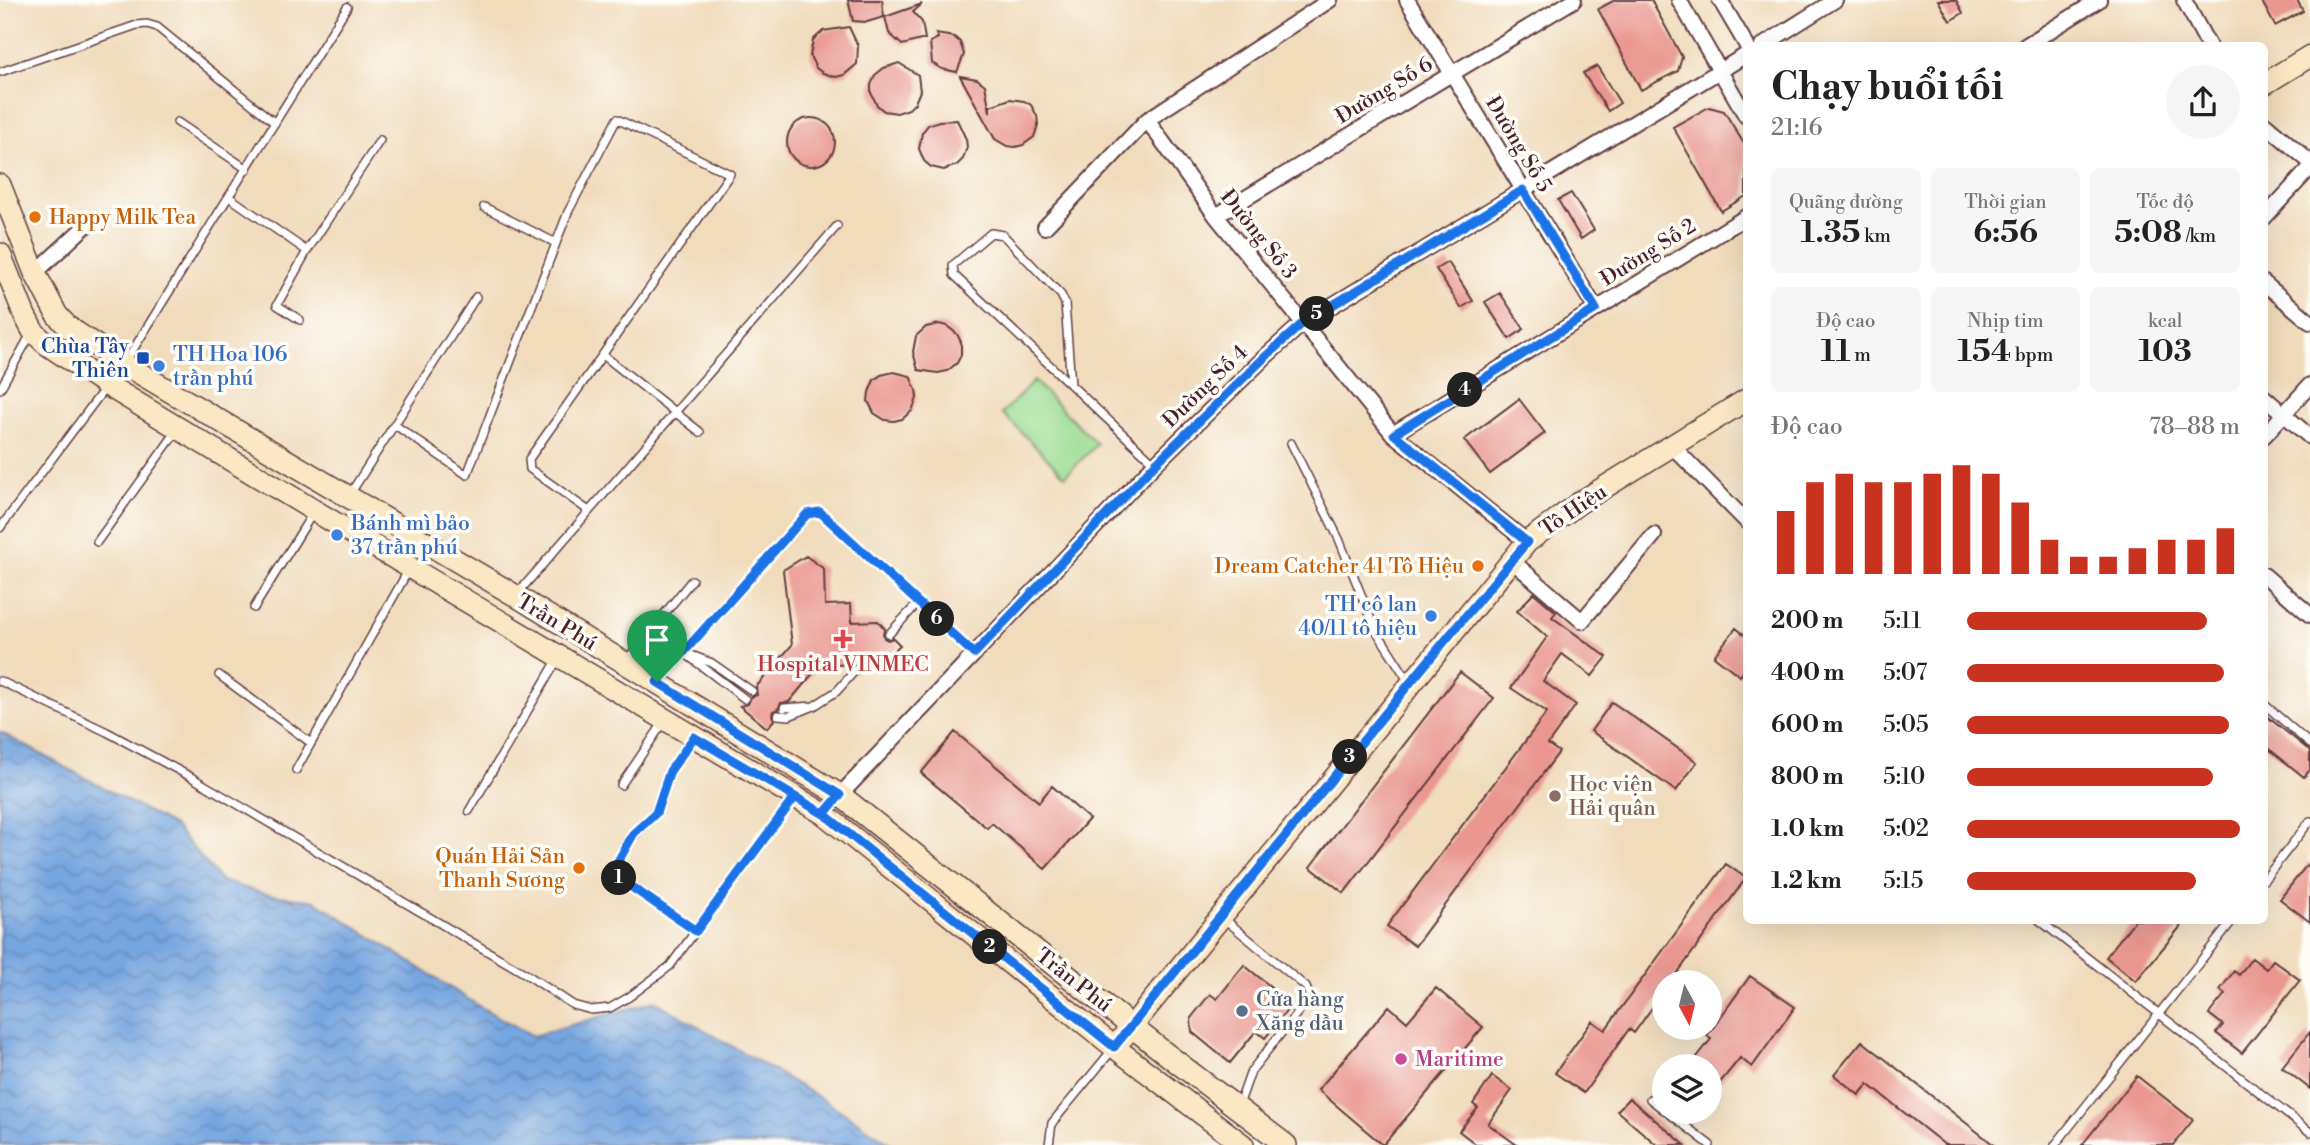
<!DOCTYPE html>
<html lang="vi">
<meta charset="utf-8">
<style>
body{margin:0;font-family:"Libre Bodoni",serif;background:#f6f6f6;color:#222;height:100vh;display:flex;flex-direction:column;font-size:26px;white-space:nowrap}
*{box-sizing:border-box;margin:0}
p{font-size:23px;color:#767676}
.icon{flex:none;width:38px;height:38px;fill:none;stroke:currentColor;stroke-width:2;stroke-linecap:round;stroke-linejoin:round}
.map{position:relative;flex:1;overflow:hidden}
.sheet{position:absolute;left:1743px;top:42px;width:525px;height:882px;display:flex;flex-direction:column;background:#fff;border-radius:10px;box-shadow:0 7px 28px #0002}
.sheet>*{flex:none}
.needle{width:46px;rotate:173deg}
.tools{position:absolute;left:1652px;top:970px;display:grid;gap:14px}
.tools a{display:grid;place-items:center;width:70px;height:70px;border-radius:50%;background:#fff;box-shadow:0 7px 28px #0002;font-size:35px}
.pin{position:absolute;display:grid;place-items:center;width:60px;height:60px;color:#fff;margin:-72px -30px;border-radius:50% 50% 50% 0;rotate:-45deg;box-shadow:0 0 7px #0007}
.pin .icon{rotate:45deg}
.km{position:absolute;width:35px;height:35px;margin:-18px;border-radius:50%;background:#222;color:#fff;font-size:19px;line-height:35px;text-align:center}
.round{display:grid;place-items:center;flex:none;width:74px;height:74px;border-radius:37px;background:#f6f6f6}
.headline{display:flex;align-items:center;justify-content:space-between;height:119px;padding:0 28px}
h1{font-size:38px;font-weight:700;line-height:52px}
.stats{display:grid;grid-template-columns:repeat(3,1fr);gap:10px;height:119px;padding:7px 28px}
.stats div{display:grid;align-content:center;border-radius:10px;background:#f6f6f6;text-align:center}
.stats b{font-size:30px;font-weight:700}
.stats small{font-size:19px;font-weight:400}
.stats p{font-size:19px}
.chart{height:196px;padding:14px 28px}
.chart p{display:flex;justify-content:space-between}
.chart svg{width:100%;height:126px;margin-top:7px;stroke:#c8321e;stroke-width:6}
ul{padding:0 28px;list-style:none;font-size:23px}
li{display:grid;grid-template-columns:112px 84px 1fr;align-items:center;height:52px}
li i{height:18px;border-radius:9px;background:#c8321e}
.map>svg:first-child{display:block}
</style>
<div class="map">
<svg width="2310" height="1145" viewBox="0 0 2310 1145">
<defs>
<pattern id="water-waves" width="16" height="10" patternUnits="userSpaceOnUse" patternTransform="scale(1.75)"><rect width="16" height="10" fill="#76a6e0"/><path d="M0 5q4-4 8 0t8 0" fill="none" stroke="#6387b6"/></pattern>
</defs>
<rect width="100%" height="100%" fill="#fdfcf7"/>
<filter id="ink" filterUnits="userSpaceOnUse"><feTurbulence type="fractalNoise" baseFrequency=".0143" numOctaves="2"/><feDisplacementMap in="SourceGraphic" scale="14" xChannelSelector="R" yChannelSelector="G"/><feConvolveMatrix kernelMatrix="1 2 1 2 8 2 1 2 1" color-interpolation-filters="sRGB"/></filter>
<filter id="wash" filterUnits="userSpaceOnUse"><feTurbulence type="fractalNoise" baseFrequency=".00686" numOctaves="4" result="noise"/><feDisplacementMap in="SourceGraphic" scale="28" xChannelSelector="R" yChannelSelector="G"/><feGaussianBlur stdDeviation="1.57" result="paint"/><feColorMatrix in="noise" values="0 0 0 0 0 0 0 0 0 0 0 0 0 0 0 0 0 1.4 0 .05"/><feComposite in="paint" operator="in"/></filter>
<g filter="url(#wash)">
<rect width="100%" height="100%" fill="#f0dcbb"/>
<path fill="#9cdd93" stroke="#737e5f" stroke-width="2" d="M1034,381L1097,444L1065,476L1002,413Z"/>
<path fill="url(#water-waves)" stroke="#606286" stroke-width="2" d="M0,732L174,826L221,881L266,894L315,901L482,1008L533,1036L655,1001L832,1105L893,1145H0Z"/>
<g id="blocks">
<path fill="#e9978f" d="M848,0H882L884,17L867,22L853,21Z
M1615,0H1651L1682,57L1678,71L1641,90L1598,9Z
M1938,0H1956L1963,13L1950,21Z
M2261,0H2297L2303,11L2275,26Z
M922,4L913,12L922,22L925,39L902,45L889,33L885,17Z
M849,27L858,46L857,64L844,75L836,77L823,73L816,68L810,56L813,40L823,31Z
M936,34L954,37L960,42L964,54L957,72L942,69L932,63L930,42L938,38Z
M899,63L918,75L920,91L915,103L909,109L897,113L884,111L877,105L871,93V85L875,75L884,68Z
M1597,66L1620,103L1608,111L1583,73Z
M960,76L977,79L985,85L990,112V106L1010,99L1024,101L1031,105L1037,116L1038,125L1034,137L1023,145L1015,147L1007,146L995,139Z
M1709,107L1724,111L1746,147V196L1721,211L1673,127Z
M787 142a24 24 0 1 1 48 0a24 24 0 1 1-48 0Z
M957,120L966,139L967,147L963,159L957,165L944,170L931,167L924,161L919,149L922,133L928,125L939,121Z
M1571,193L1594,230L1581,239L1558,200Z
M1448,262L1473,301L1461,308L1436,269Z
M1500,293L1524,329L1509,339L1485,302Z
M939,324L947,326L957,334L961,342V355L957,363L947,371L938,373L918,370L913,352L916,336L926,327Z
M894,372L910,376L916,390L917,398L912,411L902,419L894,421L885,420L874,413L868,401L869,392L874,380L881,375Z
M1519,399L1545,433L1490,474L1464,440Z
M806,556L824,569L825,605L851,604L852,622L878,621L885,629L883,633L884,638L888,640L893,638L900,645L881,663H867L864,659L860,658L852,664L819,666L789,702L781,703L778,709L773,711L772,715L774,720L767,728L740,706L748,704L751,697L757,695L756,687L792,645L783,570Z
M1534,593L1556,612L1552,617L1607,657L1592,676L1562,654L1543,681L1576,705L1548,744L1559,752L1415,946L1387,926L1547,712L1511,688L1547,637L1517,611Z
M1736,628L1746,636V668L1740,676L1714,656Z
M1460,672L1494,698L1344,893L1310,867Z
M1612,702L1697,762L1676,791L1591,731Z
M2264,714L2310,751V770L2304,777L2264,745Z
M955,732L1039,802L1052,786L1089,819L1045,869L992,823L987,828L921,773Z
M2310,861V922L2280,899Z
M1726,864L1746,878L1671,982H1664V991L1634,1033L1629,1029L1584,1093L1555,1073L1592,1021L1605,1030Z
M2135,920H2186L2136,981L2106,957Z
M2252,958L2266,969L2273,960L2300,980L2242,1053L2216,1033L2223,1025L2209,1014L2225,994L2220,990L2234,971L2239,975Z
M1244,965L1292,1004L1265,1038L1256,1031L1230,1063L1192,1032L1191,1018L1210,994L1217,999Z
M1750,976L1795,1007L1752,1067L1740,1058L1710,1095V1066H1690L1711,1039L1707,1036Z
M1436,988L1483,1027L1383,1145L1318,1090L1389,1006L1407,1022Z
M2310,1032V1089L2282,1067Z
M1862,1041L1994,1145H1945L1868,1084L1859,1095L1834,1075Z
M1492,1076L1512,1090L1488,1124L1517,1145H1477L1459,1131L1478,1108L1473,1104Z
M2137,1076L2193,1120L2173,1145H2082Z
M1629,1098L1685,1145H1657L1617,1111Z"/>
</g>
</g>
<g filter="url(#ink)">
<use href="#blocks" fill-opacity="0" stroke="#633b41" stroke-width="2"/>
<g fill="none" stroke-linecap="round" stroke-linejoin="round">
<defs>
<path id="lane" d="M0,72L137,25L147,24L157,27L275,123
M177,122L247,169
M229,197L307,251
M484,207L556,243
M300,320L277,305L307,251L380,140
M603,355L700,432
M126,361L347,7
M1071,385L1065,303L1061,295L1003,235L991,233L953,265L954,275L1155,464
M0,389L31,334
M395,425L467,475L568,212L617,119L730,174L529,459L530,469L589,511
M1291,443L1339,539L1374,627L1409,682
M350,494L476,297
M0,528L105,388
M97,542L176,432
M518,593L837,226
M254,608L314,511
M889,634L919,602L974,654
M625,662L692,580
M219,675L311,743
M0,681L107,732L191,777L526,974L573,1005L591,1010L610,1008L629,997L670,966L794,797
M657,681L807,514L820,512L919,602
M745,699L683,652L712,663L752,691
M2264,704L2310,744
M814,706L837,691L861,664
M778,715L789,716L814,706L784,708
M692,740L670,771L655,813L628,842L612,872L696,931
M296,770L408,571
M621,785L663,723
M469,811L559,657
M2264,880L2310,821
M1222,917L1306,987L1310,997L1251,1071L1239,1105
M2039,920L2310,1132
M1650,1099L1664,1110
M1666,1111L1710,1145
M1049,1145L1052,1123L1113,1049
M2055,1145L2233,920"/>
<path id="street" d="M1407,0L1596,309
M1679,0L1746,116
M1720,0L1747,46
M2184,0L2209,46
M1762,46L1835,0
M2025,46L2099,0
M1147,120L1216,216L1393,434L1527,542
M2264,123L2310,162
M1216,216L1574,0
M2264,218L2310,168
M1045,227L1147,120L1330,0
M35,273L93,219
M2264,283L2310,322
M2264,397L2310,437
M1393,434L1746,217
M2264,436L2310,385
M1673,447L1746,521
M1511,560L1582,621L1654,535
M2264,575L2310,615
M840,795L1155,464L1265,357L1303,323L1746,55"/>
<path id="secondary" d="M2264,84L2310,56
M0,185L35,273L57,315L68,327L124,364L516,596L840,795L1165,1053L1286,1145
M0,254L25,316L33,331L45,343L107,385L315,511L824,814L1114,1047L1243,1145
M1123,1037L1527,542L1579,503L1746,400"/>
</defs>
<use href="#lane" stroke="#633b41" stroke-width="10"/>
<use href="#street" stroke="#633b41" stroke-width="18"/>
<use href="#secondary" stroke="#633b41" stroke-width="24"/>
<use href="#lane" stroke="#fff" stroke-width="7"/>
<use href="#street" stroke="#fff" stroke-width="14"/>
<use href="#secondary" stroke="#fae7c3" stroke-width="21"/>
</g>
</g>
<g fill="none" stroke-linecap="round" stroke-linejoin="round" filter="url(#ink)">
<defs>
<path id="route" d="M657,682L840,795L824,814L795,797L696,931L617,877L612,872L634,833L656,813L670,771L694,737L824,814L1114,1047L1410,683L1527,542L1394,434L1596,309L1523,190L1303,323L1265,357L1155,464L974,654L820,512L807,514L657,682"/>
</defs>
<use href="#route" stroke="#fff" stroke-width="14"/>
<use href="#route" stroke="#1a73e8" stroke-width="9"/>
</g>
<g fill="#e8710a" stroke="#fdfcf7" stroke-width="2.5">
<circle cx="35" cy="217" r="7"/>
<circle cx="1478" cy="566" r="7"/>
<circle cx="579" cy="868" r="7"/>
</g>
<rect fill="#1a4fb4" stroke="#fdfcf7" stroke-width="2.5" x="136" y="351" width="14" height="14" rx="3.5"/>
<g fill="#3f7fe0" stroke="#fdfcf7" stroke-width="2.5">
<circle cx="159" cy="366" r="7"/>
<circle cx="337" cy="535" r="7"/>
<circle cx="1431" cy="616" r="7"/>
</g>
<path fill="#e0444e" stroke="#fdfcf7" stroke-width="2.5" d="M839.5 628.5h7v7h7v7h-7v7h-7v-7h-7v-7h7z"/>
<circle fill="#8d6e63" stroke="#fdfcf7" stroke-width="2.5" cx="1555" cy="796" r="7"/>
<circle fill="#5c6f8a" stroke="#fdfcf7" stroke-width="2.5" cx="1242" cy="1011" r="7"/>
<circle fill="#d1479c" stroke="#fdfcf7" stroke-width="2.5" cx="1401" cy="1059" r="7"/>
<g text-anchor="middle" stroke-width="7" stroke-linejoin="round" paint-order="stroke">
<g font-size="21" fill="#4a1f2b" stroke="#fdfcf7">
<text transform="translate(1384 90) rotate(-31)" y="7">Đường Số 6</text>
<text transform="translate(1519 144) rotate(59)" y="7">Đường Số 5</text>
<text transform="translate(1259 234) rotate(51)" y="7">Đường Số 3</text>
<text transform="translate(1648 252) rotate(-32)" y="7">Đường Số 2</text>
<text transform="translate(1205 386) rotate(-44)" y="7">Đường Số 4</text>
<text transform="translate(1573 510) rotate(-34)" y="7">Tô Hiệu</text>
<text transform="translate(557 622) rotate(31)" y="7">Trần Phú</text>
<text transform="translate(1074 980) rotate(38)" y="7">Trần Phú</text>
</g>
<g font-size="21" fill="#c56008" stroke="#fdfcf7" text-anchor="end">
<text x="49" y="224" text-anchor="start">Happy Milk Tea</text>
<text x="1464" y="573">Dream Catcher 41 Tô Hiệu</text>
<text x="565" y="863">Quán Hải Sản<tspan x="565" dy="24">Thanh Sương</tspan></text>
</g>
<g font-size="21" fill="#164399" stroke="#fdfcf7" text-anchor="end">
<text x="129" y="353">Chùa Tây<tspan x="129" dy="24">Thiên</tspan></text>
</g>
<g font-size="21" fill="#366cbe" stroke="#fdfcf7" text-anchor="start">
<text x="173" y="361">TH Hoa 106<tspan x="173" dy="24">trần phú</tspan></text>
<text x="351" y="530">Bánh mì bảo<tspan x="351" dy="24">37 trần phú</tspan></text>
<text x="1417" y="611" text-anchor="end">TH cô lan<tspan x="1417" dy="24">40/11 tô hiệu</tspan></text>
</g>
<g font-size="21" fill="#be3a42" stroke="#fdfcf7">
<text x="843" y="671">Hospital VINMEC</text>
</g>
<g font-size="21" fill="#785e54" stroke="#fdfcf7" text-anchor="start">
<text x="1569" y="791">Học viện<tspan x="1569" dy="24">Hải quân</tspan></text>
</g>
<g font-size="21" fill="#4e5e75" stroke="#fdfcf7" text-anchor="start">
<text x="1256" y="1006">Cửa hàng<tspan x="1256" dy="24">Xăng dầu</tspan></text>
</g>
<g font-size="21" fill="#b23c85" stroke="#fdfcf7" text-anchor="start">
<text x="1415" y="1066">Maritime</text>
</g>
</g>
</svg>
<div class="tools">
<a><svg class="needle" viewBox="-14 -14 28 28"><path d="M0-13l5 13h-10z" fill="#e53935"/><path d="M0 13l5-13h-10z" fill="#767676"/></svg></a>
<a><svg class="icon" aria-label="layers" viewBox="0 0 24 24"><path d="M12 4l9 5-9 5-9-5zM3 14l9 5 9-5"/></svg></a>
</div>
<div class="pin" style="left:657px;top:682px;background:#1e9e55"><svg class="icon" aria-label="arrive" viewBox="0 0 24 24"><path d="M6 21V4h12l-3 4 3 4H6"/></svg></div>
<b class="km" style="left:619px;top:878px">1</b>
<b class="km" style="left:990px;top:947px">2</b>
<b class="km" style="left:1350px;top:757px">3</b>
<b class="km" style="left:1465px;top:390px">4</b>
<b class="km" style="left:1317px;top:314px">5</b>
<b class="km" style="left:937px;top:619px">6</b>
<section class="sheet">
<div class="headline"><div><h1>Chạy buổi tối</h1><p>21:16</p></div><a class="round"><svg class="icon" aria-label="share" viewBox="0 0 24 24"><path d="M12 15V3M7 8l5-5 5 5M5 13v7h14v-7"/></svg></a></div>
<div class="stats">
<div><p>Quãng đường</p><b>1.35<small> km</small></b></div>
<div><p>Thời gian</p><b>6:56</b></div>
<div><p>Tốc độ</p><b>5:08<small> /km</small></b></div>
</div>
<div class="stats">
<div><p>Độ cao</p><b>11<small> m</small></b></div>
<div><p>Nhịp tim</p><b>154<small> bpm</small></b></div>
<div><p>kcal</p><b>103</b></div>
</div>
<div class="chart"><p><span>Độ cao</span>78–88 m</p>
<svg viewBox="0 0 160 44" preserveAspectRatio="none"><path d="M5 44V22M15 44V12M25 44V9M35 44V12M45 44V12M55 44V9M65 44V6M75 44V9M85 44V19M95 44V32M105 44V38M115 44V38M125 44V35M135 44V32M145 44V32M155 44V28"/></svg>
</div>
<ul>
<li><b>200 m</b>5:11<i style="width:88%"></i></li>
<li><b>400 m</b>5:07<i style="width:94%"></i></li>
<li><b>600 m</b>5:05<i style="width:96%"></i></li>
<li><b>800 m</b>5:10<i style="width:90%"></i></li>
<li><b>1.0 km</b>5:02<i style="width:100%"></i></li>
<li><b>1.2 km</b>5:15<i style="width:84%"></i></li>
</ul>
</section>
</div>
